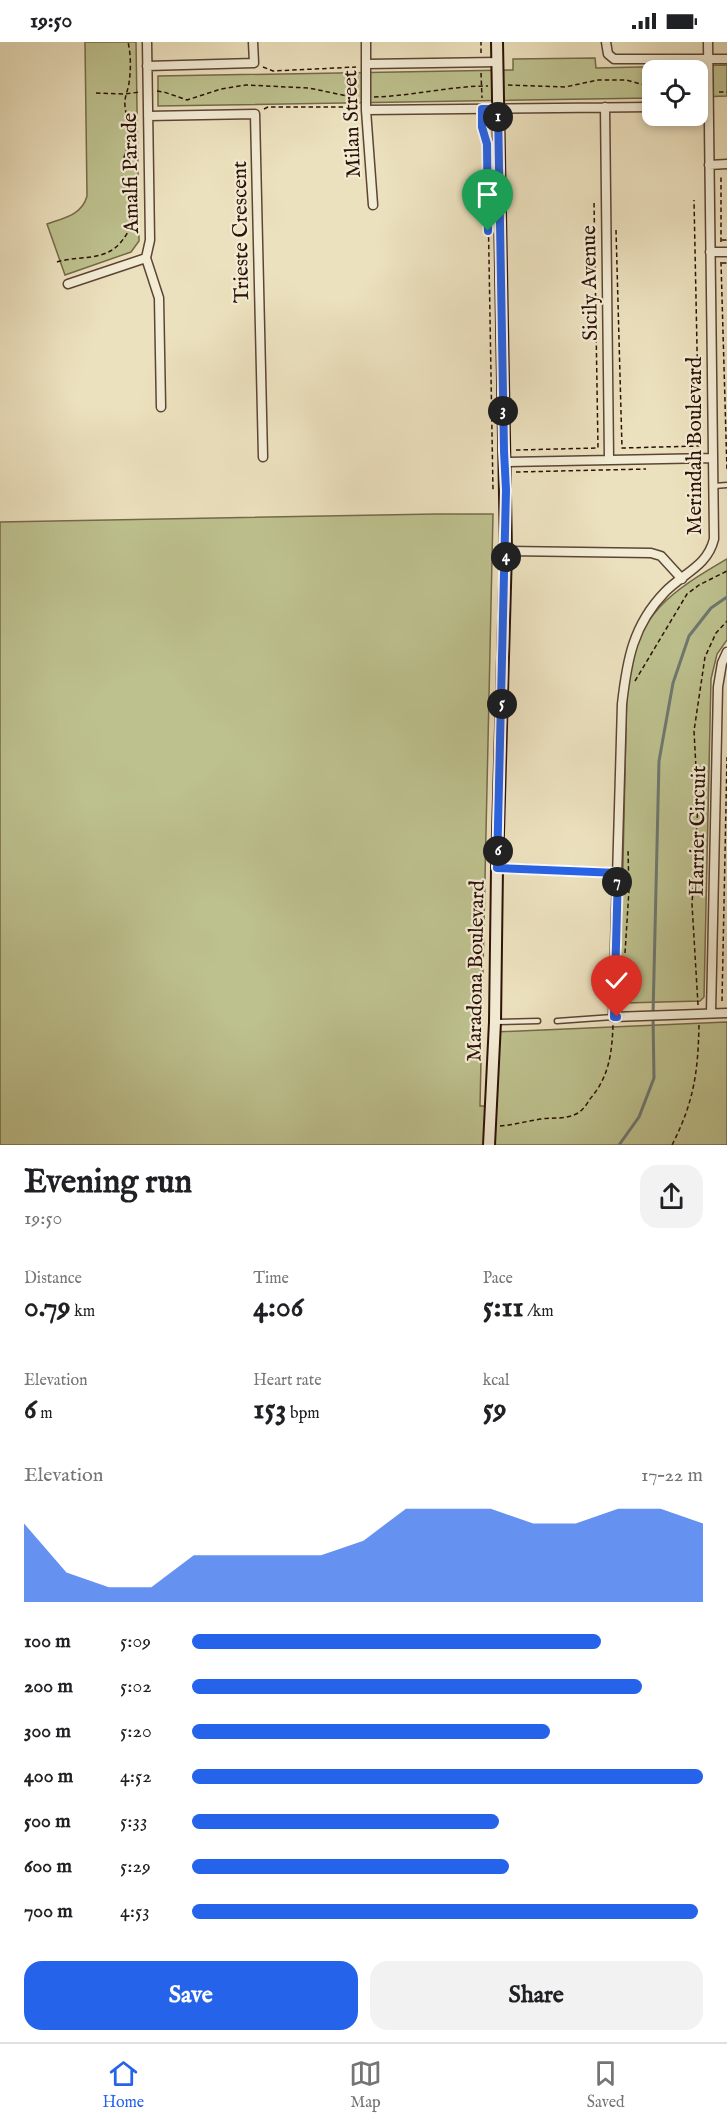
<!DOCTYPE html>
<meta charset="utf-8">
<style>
body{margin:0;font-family:"IM FELL English",serif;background:#f2f2f2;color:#202124;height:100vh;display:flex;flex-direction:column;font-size:22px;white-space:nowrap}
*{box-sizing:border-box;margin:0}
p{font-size:20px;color:#757577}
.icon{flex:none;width:33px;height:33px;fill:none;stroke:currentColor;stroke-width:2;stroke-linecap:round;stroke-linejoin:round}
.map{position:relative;height:1103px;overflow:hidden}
.drawer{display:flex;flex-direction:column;background:#fff;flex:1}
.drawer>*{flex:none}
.tools{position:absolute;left:642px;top:18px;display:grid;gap:12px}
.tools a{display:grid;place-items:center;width:66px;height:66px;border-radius:12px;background:#fff;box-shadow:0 3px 9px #0003;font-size:30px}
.pin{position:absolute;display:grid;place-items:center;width:51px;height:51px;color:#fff;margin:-62px -26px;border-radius:50% 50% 50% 0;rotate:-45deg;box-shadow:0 0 6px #0007}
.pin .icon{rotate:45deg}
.km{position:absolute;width:30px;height:30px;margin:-15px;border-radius:50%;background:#222;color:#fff;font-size:16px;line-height:30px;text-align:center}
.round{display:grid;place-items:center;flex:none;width:63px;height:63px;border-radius:18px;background:#f2f2f2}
.headline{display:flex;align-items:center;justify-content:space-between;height:102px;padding:0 24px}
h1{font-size:33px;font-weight:700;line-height:45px}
.figures{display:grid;grid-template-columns:repeat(3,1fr);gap:9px;height:102px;padding:6px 24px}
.figures div{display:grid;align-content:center}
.figures b{font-size:30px;font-weight:700}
.figures small{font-size:16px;font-weight:400}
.figures p{font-size:16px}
.chart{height:168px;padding:12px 24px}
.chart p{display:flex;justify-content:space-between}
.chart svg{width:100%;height:108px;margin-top:6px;fill:#2563eb;opacity:.7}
.action{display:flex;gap:12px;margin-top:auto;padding:12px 24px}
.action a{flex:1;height:69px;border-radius:18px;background:#2563eb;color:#fff;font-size:24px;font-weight:700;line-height:69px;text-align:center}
.action a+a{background:#f2f2f2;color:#202124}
ul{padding:0 24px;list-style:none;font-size:20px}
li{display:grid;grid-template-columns:96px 72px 1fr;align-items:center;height:45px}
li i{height:15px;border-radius:8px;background:#2563eb}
.status{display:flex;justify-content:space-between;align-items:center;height:42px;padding:0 30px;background:#fff;direction:ltr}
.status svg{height:16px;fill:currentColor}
.menu{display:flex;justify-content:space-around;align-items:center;height:84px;border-top:2px solid #e0e0e0;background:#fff;font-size:16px;color:#757577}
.menu a{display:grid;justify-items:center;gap:3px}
.menu .active{color:#2563eb}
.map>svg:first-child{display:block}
</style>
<div class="status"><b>19:50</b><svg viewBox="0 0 49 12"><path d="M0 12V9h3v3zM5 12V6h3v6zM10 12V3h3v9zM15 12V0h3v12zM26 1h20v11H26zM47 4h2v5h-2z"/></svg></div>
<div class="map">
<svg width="727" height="1103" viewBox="0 0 727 1103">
<rect width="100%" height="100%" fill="#ece1be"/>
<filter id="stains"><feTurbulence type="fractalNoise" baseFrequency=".00333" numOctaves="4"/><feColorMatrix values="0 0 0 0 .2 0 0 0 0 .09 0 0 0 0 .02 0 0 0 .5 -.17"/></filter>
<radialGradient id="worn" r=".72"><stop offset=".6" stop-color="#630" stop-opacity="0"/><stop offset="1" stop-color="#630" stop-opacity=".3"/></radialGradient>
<path fill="#bdc18e" stroke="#75694a" stroke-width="1.5" d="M85,0H136L139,199L131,210L65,233L47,182C64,176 82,173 87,154Z
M595,16L596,26L727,23V54L698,55V28H652V56L158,64V34L513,28V17Z
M436,472H493L480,1064H490L495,990L727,980V1103H0V480Z
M727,517V598L717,612L711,637L704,955L700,959L625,961L620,957L627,640C636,572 672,549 727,517Z"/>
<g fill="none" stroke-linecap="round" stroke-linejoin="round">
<path stroke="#6e7871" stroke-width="3" d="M619,1103L639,1075L654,1036L653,974L659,719L673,641L689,594L711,566L727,555"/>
<defs>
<path id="lane" d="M714,444L727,443
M557,979L613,975
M496,980L538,979"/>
<path id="street" d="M366,0V68L373,163
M606,0L608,12L614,17H727
M708,0L714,497C707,525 683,531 665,550C633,583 627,618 622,662L613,975L727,971
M367,22L498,20
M147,24L254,21L253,0
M605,65L609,417
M366,68L652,65
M148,74L255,72L263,415
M709,123L727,122
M710,210H727
M146,216L159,256L161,365
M68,242L146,216L150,198L147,0
M505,420L713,416
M506,509L651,511L661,514L682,537
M497,826L618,831
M711,971L718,645L722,621L727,610"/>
<path id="secondary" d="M489,1103L495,980L497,826L506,509L497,0"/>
</defs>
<use href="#lane" stroke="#5d4535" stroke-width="7"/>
<use href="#street" stroke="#5d4535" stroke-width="11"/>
<use href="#secondary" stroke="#2d1107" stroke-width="14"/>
<path stroke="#2d1107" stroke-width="1.5" stroke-dasharray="4.5 3" stroke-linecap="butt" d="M481,11V0
M263,25L273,29L356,25
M481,31L482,56
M508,43L565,45L598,38H626L652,45
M157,49L164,50L187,58L221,47L246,43L309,46L357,56
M719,50H727
M96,51L125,52L140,50
M374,55C413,54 450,44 488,44
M264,67L268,65H358
M482,76V85L487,102L493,449
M616,188L622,406L699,404L694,158
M722,198H727
M721,200V133
M57,220C79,213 105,220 121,200C145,171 124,158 122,130C121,116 130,104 131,90C132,81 125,73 125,64C124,55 128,49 129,41C131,28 131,13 128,0
M721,220L727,429
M722,221H727
M516,408L598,406L594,159
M516,430L646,427
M635,639L687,552L699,543L727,529
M625,911L629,848L628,808
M722,959L727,715
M698,963L692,862L698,763L694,689L705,615L716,591L727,579
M500,1084C514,1083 527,1079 541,1077C554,1075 566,1078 578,1071C583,1068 587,1062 590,1057C609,1035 612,1011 613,983
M672,1103C694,1060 698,1030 699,983"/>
<use href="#lane" stroke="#f3ecd5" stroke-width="4"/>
<use href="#street" stroke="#f3ecd5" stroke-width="8"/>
<use href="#secondary" stroke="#f3ecd5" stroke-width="10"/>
</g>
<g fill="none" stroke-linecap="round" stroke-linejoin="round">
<defs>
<path id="route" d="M488,189L487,102L482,85V67H498L504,409L506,448L497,826L618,831L614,975H617"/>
</defs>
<use href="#route" stroke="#fff" stroke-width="12"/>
<use href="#route" stroke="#2563eb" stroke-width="8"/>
</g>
<g text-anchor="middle" stroke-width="4.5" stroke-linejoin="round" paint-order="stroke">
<g font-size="21" fill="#2d1107" stroke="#f3ecd5">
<text transform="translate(351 82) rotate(-92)" y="7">Milan Street</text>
<text transform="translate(130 131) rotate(-91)" y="7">Amalfi Parade</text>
<text transform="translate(240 190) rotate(-91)" y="7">Trieste Crescent</text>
<text transform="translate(589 241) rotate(-91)" y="7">Sicily Avenue</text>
<text transform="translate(694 404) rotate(-90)" y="7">Merindah Boulevard</text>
<text transform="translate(697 789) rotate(-89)" y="7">Harrier Circuit</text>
<text transform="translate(475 929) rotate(-89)" y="7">Maradona Boulevard</text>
</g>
</g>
<rect width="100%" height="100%" filter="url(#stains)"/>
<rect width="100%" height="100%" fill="url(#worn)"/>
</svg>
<div class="tools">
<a><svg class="icon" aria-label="locate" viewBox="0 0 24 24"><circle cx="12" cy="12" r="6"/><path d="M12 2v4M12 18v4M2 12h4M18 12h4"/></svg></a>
</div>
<div class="pin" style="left:488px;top:189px;background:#1e9e55"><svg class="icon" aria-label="arrive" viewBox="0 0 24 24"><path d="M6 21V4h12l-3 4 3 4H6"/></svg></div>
<div class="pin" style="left:617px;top:975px;background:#d93025"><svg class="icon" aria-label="check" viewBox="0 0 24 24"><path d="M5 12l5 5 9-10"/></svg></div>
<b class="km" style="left:498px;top:75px">1</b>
<b class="km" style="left:503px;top:369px">3</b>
<b class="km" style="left:506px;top:515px">4</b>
<b class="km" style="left:502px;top:662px">5</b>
<b class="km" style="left:498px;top:809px">6</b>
<b class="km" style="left:617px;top:840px">7</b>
</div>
<section class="drawer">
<div class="headline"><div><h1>Evening run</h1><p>19:50</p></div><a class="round"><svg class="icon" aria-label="share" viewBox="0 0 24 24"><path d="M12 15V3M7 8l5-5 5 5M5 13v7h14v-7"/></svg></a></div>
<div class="figures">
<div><p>Distance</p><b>0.79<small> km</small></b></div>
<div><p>Time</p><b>4:06</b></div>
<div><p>Pace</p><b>5:11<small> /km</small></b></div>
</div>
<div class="figures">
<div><p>Elevation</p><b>6<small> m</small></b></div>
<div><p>Heart rate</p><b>153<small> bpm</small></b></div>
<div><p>kcal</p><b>59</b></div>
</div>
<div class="chart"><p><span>Elevation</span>17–22 m</p>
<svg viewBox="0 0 160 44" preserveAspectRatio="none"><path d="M0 44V12L10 32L20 38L30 38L40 25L50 25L60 25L70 25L80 19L90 6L100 6L110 6L120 12L130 12L140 6L150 6L160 12V44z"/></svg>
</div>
<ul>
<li><b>100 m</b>5:09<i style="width:80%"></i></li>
<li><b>200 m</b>5:02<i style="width:88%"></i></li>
<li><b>300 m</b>5:20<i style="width:70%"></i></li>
<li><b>400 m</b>4:52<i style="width:100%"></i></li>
<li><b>500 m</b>5:33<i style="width:60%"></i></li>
<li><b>600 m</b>5:29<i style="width:62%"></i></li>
<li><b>700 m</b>4:53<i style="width:99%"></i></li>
</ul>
<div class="action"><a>Save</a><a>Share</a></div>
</section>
<nav class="menu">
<a class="active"><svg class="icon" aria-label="home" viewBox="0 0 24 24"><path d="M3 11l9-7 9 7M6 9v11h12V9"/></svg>Home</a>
<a><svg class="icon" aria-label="map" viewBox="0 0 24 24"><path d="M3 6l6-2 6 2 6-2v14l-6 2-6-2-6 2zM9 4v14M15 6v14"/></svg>Map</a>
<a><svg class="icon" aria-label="saved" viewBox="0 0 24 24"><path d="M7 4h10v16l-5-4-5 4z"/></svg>Saved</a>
</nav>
